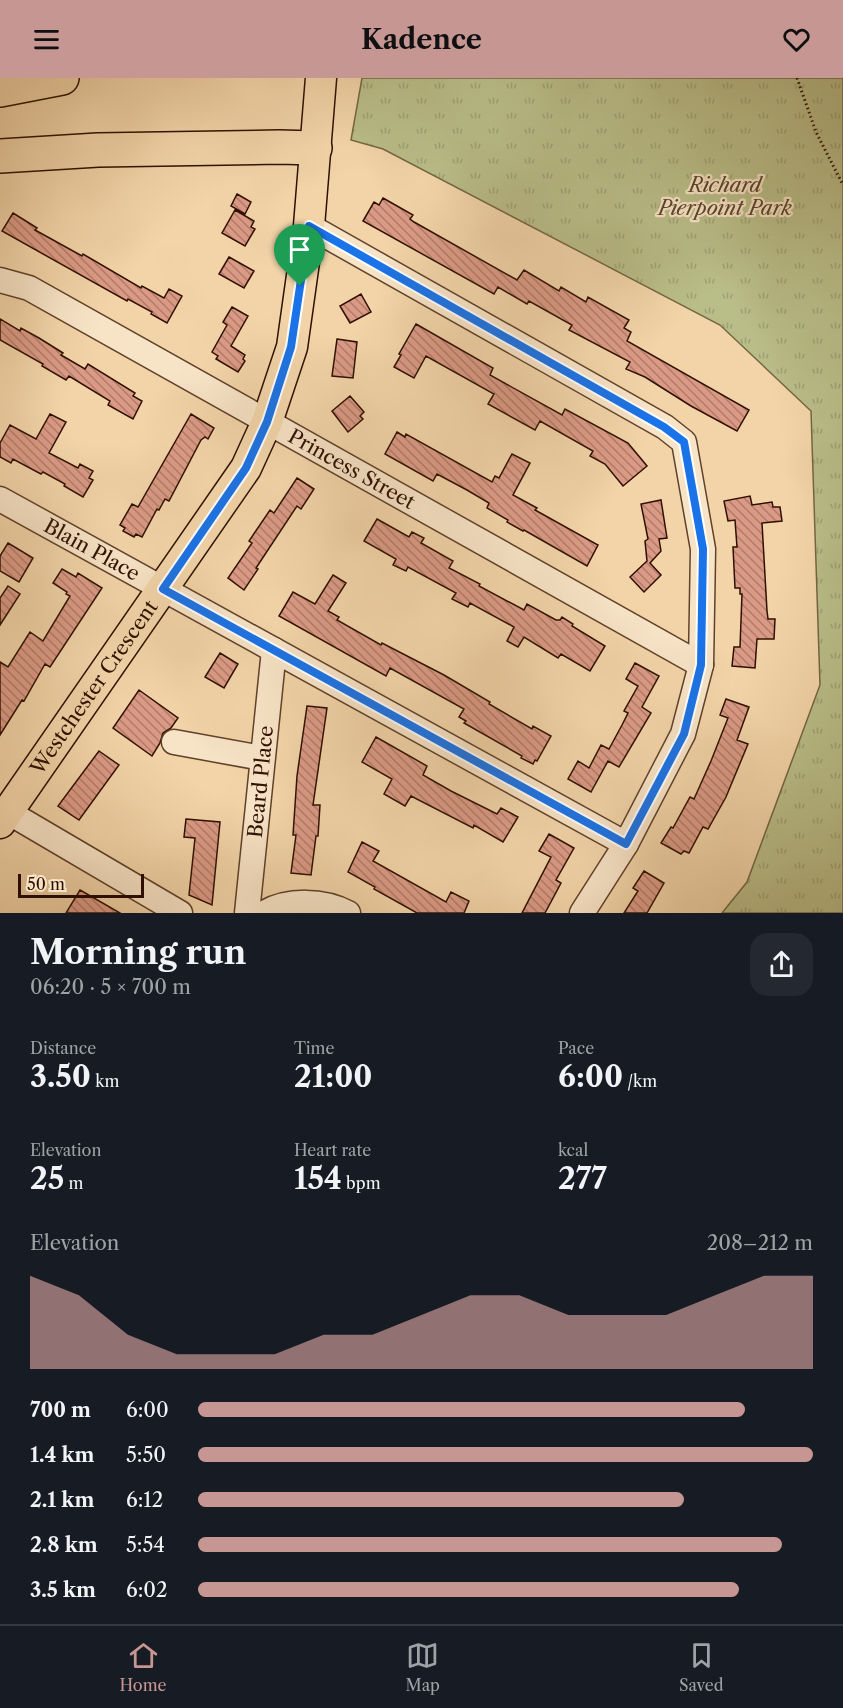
<!DOCTYPE html>
<meta charset="utf-8">
<style>
body{margin:0;font-family:"Libre Caslon Text",serif;background:#242831;color:#f1f3f6;height:100vh;display:flex;flex-direction:column;font-size:22px;white-space:nowrap}
*{box-sizing:border-box;margin:0}
p{font-size:20px;color:#9ea1a6}
.icon{flex:none;width:33px;height:33px;fill:none;stroke:currentColor;stroke-width:2;stroke-linecap:round;stroke-linejoin:round}
.map{position:relative;height:835px;overflow:hidden}
.side{display:flex;flex-direction:column;background:#171b24;flex:1}
.side>*{flex:none}
.scale{position:absolute;left:18px;bottom:15px;width:126px;box-sizing:border-box;padding-left:6px;border:3px solid #2f1000;border-top:0;font-size:16px;line-height:21px;white-space:nowrap;color:#2f1000;-webkit-text-stroke:4px #f7e3c6;paint-order:stroke}
.pin{position:absolute;display:grid;place-items:center;width:51px;height:51px;color:#fff;margin:-62px -26px;border-radius:50% 50% 50% 0;rotate:-45deg;box-shadow:0 0 6px #0007}
.pin .icon{rotate:45deg}
.round{display:grid;place-items:center;flex:none;width:63px;height:63px;border-radius:18px;background:#242831}
.summary{display:flex;align-items:center;justify-content:space-between;height:102px;padding:0 30px}
h1{font-size:33px;font-weight:800;line-height:45px}
.figures{display:grid;grid-template-columns:repeat(3,1fr);gap:9px;height:102px;padding:6px 30px}
.figures div{display:grid;align-content:center}
.figures b{font-size:30px;font-weight:800}
.figures small{font-size:16px;font-weight:400}
.figures p{font-size:16px}
.chart{height:168px;padding:12px 30px}
.chart p{display:flex;justify-content:space-between}
.chart svg{width:100%;height:108px;margin-top:6px;fill:#c59692;opacity:.7}
ul{padding:0 30px;list-style:none;font-size:20px}
li{display:grid;grid-template-columns:96px 72px 1fr;align-items:center;height:45px}
li i{height:15px;border-radius:8px;background:#c59692}
header{display:flex;justify-content:space-between;align-items:center;height:78px;padding:0 30px;background:#c59692;color:#111;font-size:27px;font-weight:800}
.tab-bar{display:flex;justify-content:space-around;align-items:center;height:84px;border-top:2px solid #363941;background:#171b24;font-size:16px;color:#9ea1a6}
.tab-bar a{display:grid;justify-items:center;gap:3px}
.tab-bar .active{color:#c59692}
.map>svg:first-child{display:block}
</style>
<header><svg class="icon" aria-label="menu" viewBox="0 0 24 24"><path d="M4 6h16M4 12h16M4 18h16"/></svg>Kadence<svg class="icon" aria-label="heart" viewBox="0 0 24 24"><path d="M12 20l-8-8c-3-5 5-10 8-4 3-6 11-1 8 4z"/></svg></header>
<div class="map">
<svg width="843" height="835" viewBox="0 0 843 835">
<defs>
<pattern id="park-tufts" width="24" height="20" patternUnits="userSpaceOnUse" patternTransform="scale(1.5)"><rect width="24" height="20" fill="#b9bd88"/><path d="M3 7l-1-3M5 7V3M7 7l1-3M15 17l-1-3M17 17v-4M19 17l1-3" fill="none" stroke="#9fa174"/></pattern>
<pattern id="building-back-hatch" width="6" height="6" patternUnits="userSpaceOnUse" patternTransform="scale(1.5)"><rect width="6" height="6" fill="#db9a85"/><path d="M-1 5l2 2M0 0l6 6M5-1l2 2" fill="none" stroke="#b27c6a"/></pattern>
</defs>
<rect width="100%" height="100%" fill="#f2d4a8"/>
<filter id="stains"><feTurbulence type="fractalNoise" baseFrequency=".00333" numOctaves="4"/><feColorMatrix values="0 0 0 0 .2 0 0 0 0 .09 0 0 0 0 .02 0 0 0 .5 -.17"/></filter>
<radialGradient id="worn" r=".72"><stop offset=".6" stop-color="#630" stop-opacity="0"/><stop offset="1" stop-color="#630" stop-opacity=".3"/></radialGradient>
<path fill="url(#park-tufts)" stroke="#746644" stroke-width="1.5" d="M362,0H843V835H722L747,804L820,607L811,333L720,247L383,71L351,62Z"/>
<path fill="url(#building-back-hatch)" stroke="#2f1000" stroke-width="1.5" d="M237,116L251,124L245,136L231,128Z
M383,120L413,137L410,141L414,144L517,202L524,192L559,213L561,209L586,224L588,219L629,242L624,250L631,254L627,263L749,332L737,353L691,328L645,299L626,291L630,284L569,252L572,247L529,223L527,226L498,209L494,216L363,143L374,124L379,127Z
M235,132L254,143L251,149L255,151L245,168L222,155Z
M13,135L37,150L35,152L82,178L83,176L141,210L142,208L164,220L169,211L182,218L167,245L151,236L152,234L128,221L127,223L2,153Z
M229,179L254,193L244,210L219,196Z
M361,216L371,234L350,245L340,228Z
M232,229L248,238L231,268L245,277L243,281L245,283L238,294L216,281L218,278L212,274L227,247L223,244Z
M0,241L20,253L21,250L39,260L63,275L61,277L85,291L88,286L135,315L133,318L142,323L133,341L108,327L110,323L69,298L66,302L42,288L43,286L0,262Z
M416,246L493,290L490,297L562,337L565,331L628,365L647,388L623,408L605,386L590,378L593,373L540,343L535,352L488,326L494,316L426,278L414,300L394,289L401,277L399,276Z
M337,261L357,264L353,300L332,298Z
M350,318L364,334L360,338L363,341L348,354L332,333Z
M50,336L66,344L49,375L78,390L80,386L93,393L89,400L93,402L83,419L64,408L65,406L43,394L41,396L13,381L11,385L0,379V365L10,347L36,361Z
M191,336L214,350L208,361L205,359L201,362L169,423L165,421L159,432L157,431L142,459L136,456L134,459L123,453L125,450L120,447L132,426L138,429Z
M397,354L405,359L406,356L492,404L495,398L499,400L512,376L530,385L513,417L537,430L535,432L598,467L587,488L524,452L523,453L507,444L508,442L487,430L489,425L467,412L437,396L433,403L385,376Z
M297,400L314,411L301,431L297,428L256,490L258,491L244,512L228,500L252,465L249,463L270,432L274,435Z
M750,418L752,427L772,424L773,429H780L782,443L762,445L767,533L768,541H775L774,561H757L755,590L732,588L734,569H740L742,516H740V510H735L733,469H737L735,442L728,443L724,423Z
M661,422L667,460L659,461L661,473L650,485L661,497L644,514L630,499L647,483L645,463L648,461L641,426Z
M377,441L409,459L412,454L424,460L421,465L453,483L449,490L480,506L479,508L524,532L527,526L556,542H560L562,539L573,546L572,548L605,568L590,593L561,576L558,580L524,559L518,569L507,563L514,549L470,525L468,529L452,521L456,515L408,489L406,493L393,487L396,481L364,463Z
M8,465L33,480L19,504L0,493V478Z
M62,491L76,499L78,495L102,510L50,589L45,586L24,623L22,622L0,657V584L8,589L30,554L43,563L70,518L66,516L67,514L53,505Z
M333,497L346,505L328,533L339,539L337,542L381,567L382,565L444,597L490,624L489,626L532,651L533,648L551,658L537,683L535,682L533,686L521,680L522,678L464,645L466,643L459,639L464,631L390,590L386,598L279,538L293,514L315,526Z
M8,508L20,516L0,547V520Z
M220,575L238,586L224,610L205,599Z
M635,585L659,598L642,629L651,635L619,689L608,683L591,714L568,701L578,683L589,690L601,667L609,671L622,647L628,635L624,633L638,608L626,601Z
M139,612L178,640L171,650L163,655L160,665L152,678L113,650Z
M726,621L749,629L737,662L748,666L726,719L708,751L703,749L689,775L684,773L681,776L661,765L671,749L673,750L690,719L694,721L711,683L728,640L720,637Z
M307,628L327,630L313,727H320L318,758H316L311,797L291,795L296,757H293L297,698Z
M376,659L427,688L423,697L451,713L497,736L501,730L518,739L503,764L474,747L473,750L411,718L405,728L384,716L392,701L362,684Z
M99,673L119,687L79,742L58,728Z
M186,741L220,744L212,827L189,817L195,760L184,759Z
M549,756L574,770L556,802L561,805L545,835H522L551,779L539,773Z
M362,764L379,773L373,783L446,824L451,814L469,823L464,835H417L374,811L375,809L348,794Z
M644,793L664,805L647,835H624L638,813L633,810Z
M80,812L120,835H66Z"/>
<g fill="none" stroke-linecap="round" stroke-linejoin="round">
<defs>
<g id="minor">
<path d="M309,148L665,349L684,364L703,471L701,587L683,656L626,766L582,835"/>
<path id="s1" d="M0,202L29,210L701,587"/>
<path id="s2" d="M0,421L626,766"/>
<path d="M174,664L262,680"/>
<path d="M0,733L8,734L180,835"/>
<path id="s3" d="M247,835L274,572"/>
<path d="M264,835C288,821 324,822 348,835"/>
</g>
<g id="major">
<path id="s4" d="M0,745L246,390L267,344L292,269L309,148L321,0"/>
</g>
<path id="highway" d="M0,12L62,0
M0,78L98,72L279,69L315,70"/>
</defs>
<use href="#minor" stroke="#60412a" stroke-width="27"/>
<use href="#major" stroke="#2f1000" stroke-width="33"/>
<use href="#highway" stroke="#2f1000" stroke-width="36"/>
<path stroke="#2f1000" stroke-width="3" stroke-dasharray="1.5 3" stroke-linecap="butt" d="M797,0L816,54L843,107"/>
<use href="#minor" stroke="#f7e3c6" stroke-width="24"/>
<use href="#major" stroke="#f2d4a8" stroke-width="30"/>
<use href="#highway" stroke="#f2d4a8" stroke-width="33"/>
</g>
<g fill="none" stroke-linecap="round" stroke-linejoin="round">
<defs>
<path id="route" d="M309,148L664,349L684,364L703,471L701,587L684,656L626,766L163,511L246,390L267,344L291,269Z"/>
</defs>
<use href="#route" stroke="#fff" stroke-width="12"/>
<use href="#route" stroke="#1a73e8" stroke-width="8"/>
</g>
<g text-anchor="middle" stroke-width="4.5" stroke-linejoin="round" paint-order="stroke">
<g font-size="20" font-style="italic" fill="#584429" stroke="#f7e3c6">
<text x="725" y="114">Richard<tspan x="725" dy="23">Pierpoint Park</tspan></text>
</g>
<g font-size="20" fill="#2f1000" stroke="#f7e3c6">
<text dy="7" stroke="none"><textPath href="#s1" startOffset="400">Princess Street</textPath></text>
<text dy="7" stroke="none"><textPath href="#s2" startOffset="105">Blain Place</textPath></text>
<text dy="7" stroke="none"><textPath href="#s4" startOffset="165">Westchester Crescent</textPath></text>
<text dy="7" stroke="none"><textPath href="#s3" startOffset="132">Beard Place</textPath></text>
</g>
</g>
<rect width="100%" height="100%" filter="url(#stains)"/>
<rect width="100%" height="100%" fill="url(#worn)"/>
</svg>
<div class="scale">50 m</div>
<div class="pin" style="left:300px;top:208px;background:#1e9e55"><svg class="icon" aria-label="arrive" viewBox="0 0 24 24"><path d="M6 21V4h12l-3 4 3 4H6"/></svg></div>
</div>
<section class="side">
<div class="summary"><div><h1>Morning run</h1><p>06:20 · 5 × 700 m</p></div><a class="round"><svg class="icon" aria-label="share" viewBox="0 0 24 24"><path d="M12 15V3M7 8l5-5 5 5M5 13v7h14v-7"/></svg></a></div>
<div class="figures">
<div><p>Distance</p><b>3.50<small> km</small></b></div>
<div><p>Time</p><b>21:00</b></div>
<div><p>Pace</p><b>6:00<small> /km</small></b></div>
</div>
<div class="figures">
<div><p>Elevation</p><b>25<small> m</small></b></div>
<div><p>Heart rate</p><b>154<small> bpm</small></b></div>
<div><p>kcal</p><b>277</b></div>
</div>
<div class="chart"><p><span>Elevation</span>208–212 m</p>
<svg viewBox="0 0 160 44" preserveAspectRatio="none"><path d="M0 44V6L10 14L20 30L30 38L40 38L50 38L60 30L70 30L80 22L90 14L100 14L110 22L120 22L130 22L140 14L150 6L160 6V44z"/></svg>
</div>
<ul>
<li><b>700 m</b>6:00<i style="width:89%"></i></li>
<li><b>1.4 km</b>5:50<i style="width:100%"></i></li>
<li><b>2.1 km</b>6:12<i style="width:79%"></i></li>
<li><b>2.8 km</b>5:54<i style="width:95%"></i></li>
<li><b>3.5 km</b>6:02<i style="width:88%"></i></li>
</ul>
</section>
<nav class="tab-bar">
<a class="active"><svg class="icon" aria-label="home" viewBox="0 0 24 24"><path d="M3 11l9-7 9 7M6 9v11h12V9"/></svg>Home</a>
<a><svg class="icon" aria-label="map" viewBox="0 0 24 24"><path d="M3 6l6-2 6 2 6-2v14l-6 2-6-2-6 2zM9 4v14M15 6v14"/></svg>Map</a>
<a><svg class="icon" aria-label="saved" viewBox="0 0 24 24"><path d="M7 4h10v16l-5-4-5 4z"/></svg>Saved</a>
</nav>
